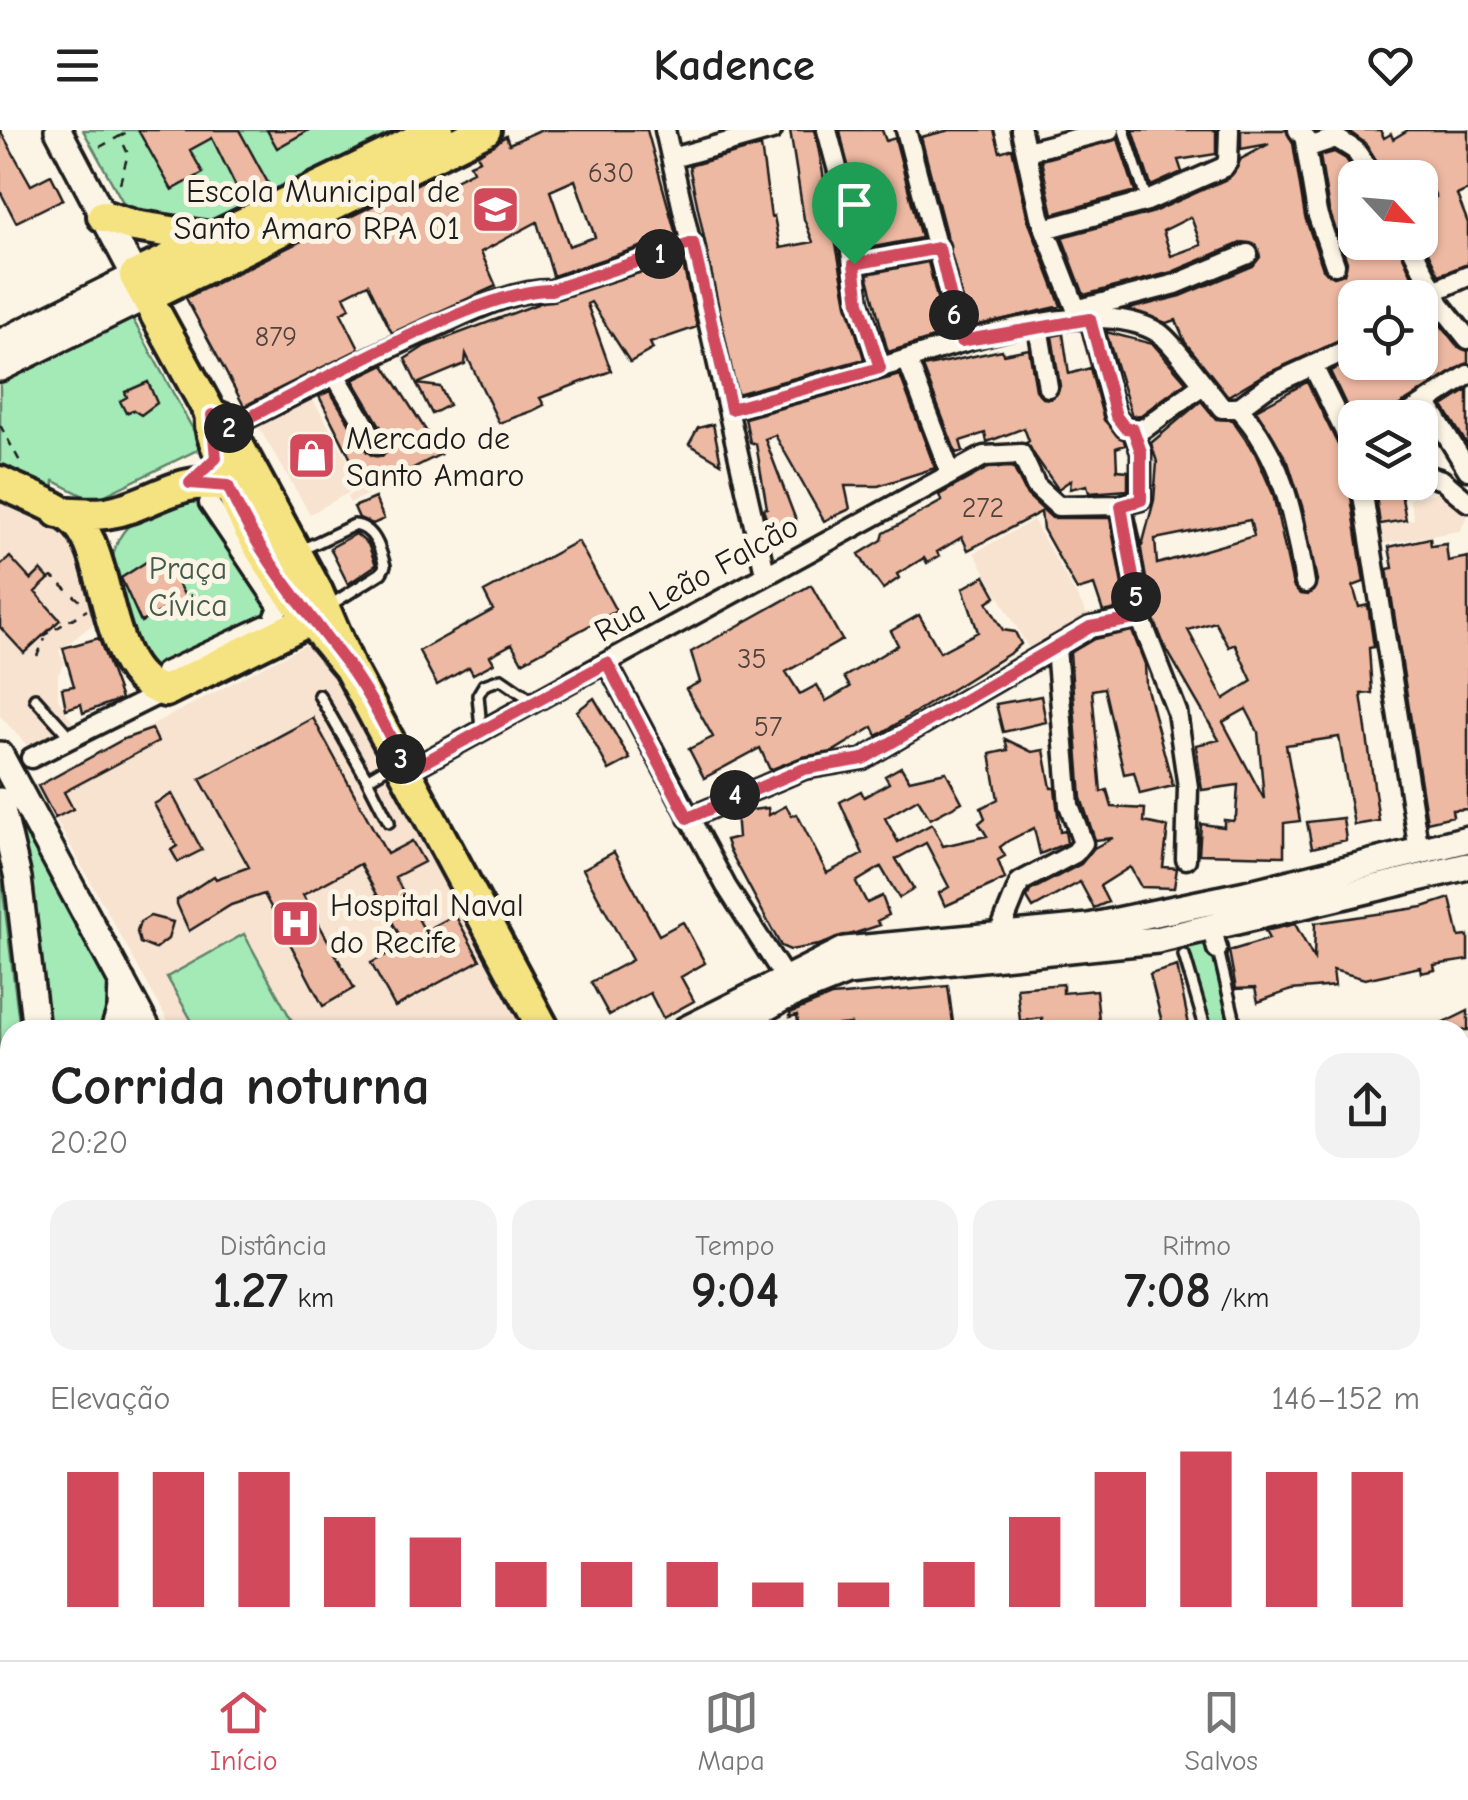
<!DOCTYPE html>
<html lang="pt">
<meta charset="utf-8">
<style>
body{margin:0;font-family:"Comic Neue",sans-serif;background:#f2f2f2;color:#222;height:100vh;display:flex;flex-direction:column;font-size:38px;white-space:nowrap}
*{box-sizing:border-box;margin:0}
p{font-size:32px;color:#767676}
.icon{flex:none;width:55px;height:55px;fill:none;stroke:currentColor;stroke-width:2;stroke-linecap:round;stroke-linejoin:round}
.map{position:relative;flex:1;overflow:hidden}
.panel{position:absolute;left:0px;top:890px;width:1470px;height:640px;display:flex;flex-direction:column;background:#fff;border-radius:30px 30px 0 0;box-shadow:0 2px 8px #0004}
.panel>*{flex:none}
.needle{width:65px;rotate:116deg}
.controls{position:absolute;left:1338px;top:30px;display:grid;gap:20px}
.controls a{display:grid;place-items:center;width:100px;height:100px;border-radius:20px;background:#fff;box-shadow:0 2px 8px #0004;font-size:50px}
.pin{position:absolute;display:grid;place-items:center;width:85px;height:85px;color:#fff;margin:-102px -42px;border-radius:50% 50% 50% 0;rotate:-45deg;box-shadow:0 0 10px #0007}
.pin .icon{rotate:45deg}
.km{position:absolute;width:50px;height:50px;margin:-25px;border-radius:50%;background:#222;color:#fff;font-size:28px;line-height:50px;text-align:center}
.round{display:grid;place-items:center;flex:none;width:105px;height:105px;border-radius:30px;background:#f2f2f2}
.head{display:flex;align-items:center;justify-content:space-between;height:170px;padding:0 50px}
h1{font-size:55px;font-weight:800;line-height:75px}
.metrics{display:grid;grid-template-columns:repeat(3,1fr);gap:15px;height:170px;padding:10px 50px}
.metrics div{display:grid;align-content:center;border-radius:25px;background:#f2f2f2;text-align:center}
.metrics b{font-size:50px;font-weight:800}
.metrics small{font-size:28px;font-weight:400}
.metrics p{font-size:28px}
.chart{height:280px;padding:20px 50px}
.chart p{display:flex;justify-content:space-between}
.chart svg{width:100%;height:180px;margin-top:10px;stroke:#d1495b;stroke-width:6}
header{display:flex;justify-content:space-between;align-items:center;height:130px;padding:0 50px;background:#fff;font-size:45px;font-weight:800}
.dock{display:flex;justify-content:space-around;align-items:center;height:140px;border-top:2px solid #e0e0e0;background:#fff;font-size:28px;color:#767676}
.dock a{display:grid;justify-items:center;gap:5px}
.dock .current{color:#d1495b}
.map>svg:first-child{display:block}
</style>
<header><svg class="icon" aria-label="menu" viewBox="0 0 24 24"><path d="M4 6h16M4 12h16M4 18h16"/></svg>Kadence<svg class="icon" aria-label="heart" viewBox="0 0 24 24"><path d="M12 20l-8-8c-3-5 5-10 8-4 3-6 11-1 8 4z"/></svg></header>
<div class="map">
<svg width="1468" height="1530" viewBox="0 0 1468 1530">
<rect width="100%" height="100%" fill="#fcf5e5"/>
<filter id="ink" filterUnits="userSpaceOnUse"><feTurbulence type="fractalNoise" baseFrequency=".01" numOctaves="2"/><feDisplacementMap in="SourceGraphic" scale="20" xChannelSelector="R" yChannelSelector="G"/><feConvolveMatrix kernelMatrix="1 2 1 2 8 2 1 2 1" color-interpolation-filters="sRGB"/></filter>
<g filter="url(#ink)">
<path fill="#f8e3d1" d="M311,266L368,364L350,373L347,367L359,357L310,384L259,298Z
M1440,362L1449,363L1468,385L1460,401L1376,415L1373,397L1414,389L1409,369Z
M0,371L70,407L97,491L59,521L65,533L58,544V569L74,594L31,620L0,586Z
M1033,390L1089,487L1032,524L974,423Z
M320,507L530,895L521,900H173L56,690L37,655Z
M918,1520H1343L1347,1530H923Z"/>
<path fill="#a3eab7" stroke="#60836a" stroke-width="2.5" d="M83,0H423L227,96L160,91L125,76Z
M131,186L201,314L199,319L99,368L84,366L54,351L53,368L0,354V249Z
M183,369L203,371L282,479L178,546L150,542C127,500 83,423 140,387C152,379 170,375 183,369Z
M0,639L139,900H42L31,744L0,658Z
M0,738L20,900H10V950L0,941Z
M244,804L297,900H197L167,847Z
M1210,810L1230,900H1211L1207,893L1185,816Z
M1460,1436L1468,1447V1530H1347L1343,1520H1460Z"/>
<path fill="#7fcedc" stroke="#57878f" stroke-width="2.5" d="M0,959L10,971V1520H438L444,1530H0Z"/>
<path fill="#eeb9a2" stroke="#1c1c1c" stroke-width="2.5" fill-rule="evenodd" d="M0,0L31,55L51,45L63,69L16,92L0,61Z
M138,0H239L268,53L241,67L212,8L190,20L203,43L172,60Z
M267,0H309L277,18Z
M540,0H647L676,105L553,146L537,92L481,122L496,156L392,203L368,154L344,166L350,178L341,183L359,219L244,276L186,168L425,50L438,46L443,56L473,41L470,34L480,30L477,25L506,6L509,14ZM575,50L595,107L569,116L550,61Z
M790,0H815L847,174L864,229L737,264L689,36L761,16L771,87L774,86L780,118L813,112L804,89Z
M840,0H882L886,11L895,8L921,108L863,119Z
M950,0H994L1000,22L1012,18L1028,90L1061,176L970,197L921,7Z
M1133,0H1216V24L1178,30L1182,42L1151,56Z
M1241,0H1286L1293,13L1305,87L1323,139L1334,147L1344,144L1347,132L1329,80L1320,26L1334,22L1346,29L1359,48H1355V112H1397L1422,169L1355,168V204L1263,245L1228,266L1185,212L1176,190L1166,193L1129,179L1181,166L1253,136L1260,127L1256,115L1243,112L1172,142L1084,165L1062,107L1151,83L1229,48L1241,29L1269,14L1241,19ZM1191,87L1201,115L1171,126L1163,101Z
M1347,0H1380L1384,8L1391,4L1393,9L1408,0H1468V60L1457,65L1468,93V134L1439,145L1420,106V75L1436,67L1420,34L1386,48L1365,13Z
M1118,9L1135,61L1053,84L1041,30Z
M682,130L697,197L650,213L653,219L630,232L591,172L587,174L611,241L540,268L544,275L532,281L499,293L466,224L465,234L417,254L405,229L425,216L540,173Z
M928,132L946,204L888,222L867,144Z
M1436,189L1458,217L1468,221V233L1395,278L1390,288H1355V294L1330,241L1355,230L1388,232L1393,244L1409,232H1420V195Z
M1106,202L1153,214L1186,252L1141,285L1132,286Z
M1063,204L1069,244L1090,238L1104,290L1124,310L1125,315L1116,318L1117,340L1128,341V360L1089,363L1087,355L1070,359L1071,350L1058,359L1026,313L1029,311L1024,298L987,312L985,303L960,311L963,321L956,323L923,237L1002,220L1003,224L1029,219L1036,260L1043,268L1051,269L1060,256L1052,206Z
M384,235L441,324L367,361L319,266L330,261L367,322L383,326L388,320V309L353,250Z
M900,245L935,338L878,356H845L850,379L824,391L775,305L765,309L797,393L772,406L763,379L767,378L756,314L750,312L745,288Z
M148,252L157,273L141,285L133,280L126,283L120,271L127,267L125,262Z
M1307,252L1344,327L1355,334L1349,354L1364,452L1353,456L1359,477L1368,475L1374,517L1369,518L1372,563L1361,564L1379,691L1354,695L1339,607L1286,615L1300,691L1284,693V726L1199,724L1201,694L1224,697V690L1233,691L1236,686L1238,655L1202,660L1196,615L1219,610L1164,515L1152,484L1135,384L1142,416L1154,370L1157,332L1151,313L1201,271L1216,289L1232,290L1255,323L1273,364L1293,456L1300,464L1308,465L1317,451L1303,379L1288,332L1256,280ZM1250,390L1254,406L1157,434L1155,409ZM1215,492L1229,517L1235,514L1252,551L1224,569L1188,500ZM1246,579L1258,602L1264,669L1223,592Z
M417,254L440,257L449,275L432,284Z
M1468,260V316L1443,276Z
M713,294L721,333L689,314L698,298Z
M1013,337L1027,365L1052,388H1110L1126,477L1103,482L1094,455L1077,460L1043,399L1041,382L968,420L962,407L937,422L939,426L927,433L924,428L897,444L899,448L883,459L866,436L859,424L882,410L884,403L942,371L939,365L988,338Z
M1374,352H1412L1427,358L1401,363L1406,390L1380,394Z
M375,368L384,389L373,394L359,388L354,377Z
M356,404L368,414L376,435L348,454L330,418Z
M1430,408L1431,416L1446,414L1448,431L1468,427V679L1452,680L1453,686L1427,692L1387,439L1393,438L1389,417Z
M578,411L616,481L522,532L512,514L490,526L494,533L473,544L469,537L437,555L419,521L493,480L484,462Z
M10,427L31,450L41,440L49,449L35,462L60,490L24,523L0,497V436Z
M154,427L165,446L172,443L186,468L141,492L121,448Z
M985,446L996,466L987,472L1003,500L1015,502L1021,514L1012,522L877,606L873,597L832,622L802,627L770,640L760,618L704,648L689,619L713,607L686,559L700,552L691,522L811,455L842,510L786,542L800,564L817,555L826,571L850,557L844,547L898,515L891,501L919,485L940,522L978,502L963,458Z
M1132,501L1145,534L1146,555L1173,656L1140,664L1134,642L1124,644L1104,558L1092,560L1101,662L1107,660L1112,677L1145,679L1144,692L1168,697L1163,737L1177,738L1174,758L1141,757L1130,737L1100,756L1108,772L1094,778L1080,752L1033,778L1027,768L1030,761L1081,734L1094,718L1113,708L1095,710L1081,668L1070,523L1094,509Z
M99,508L121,569L83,583L81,574L66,579L62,558L74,556L63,518Z
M1041,566L1046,592L1003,602L996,574Z
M594,568L630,629L609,640L577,581Z
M313,588L387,724L412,711L424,732L395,747L425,801L455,785L480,830L395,877L371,833L405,815L360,734L303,765L354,858L323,876L264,764L231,775L189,801L177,774V770L214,746L216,749L249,737L200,649Z
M152,599L158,612L64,662L73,679L55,688L38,656L124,609Z
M1005,609L1032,622L1044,620L1051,658H1055L1060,702L1065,701L1067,713L1040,724L1034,698L1008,711L1000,717L1005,726L998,730L1005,749L945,776L939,763L949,757L926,713L896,729L914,759L899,768L881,737L856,752L867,773L882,766L889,785L877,791L880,795L819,815L790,820L781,816L729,719L726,710L738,707L736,682L768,678L769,685L786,676L792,686L797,684L827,743L863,724L840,672L861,661L864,667L889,653L885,646L901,637L909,650L946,642L962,672L930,689L918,669L885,688L898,712L932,694L943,716L987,706L979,693L985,688L981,678L998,669L990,624L1008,620Z
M172,664L202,720L178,732L171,720L177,716L154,674Z
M1343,688L1346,710L1312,718L1307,692Z
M614,722L659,805L683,792L705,833L681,847L694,871L663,888L650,863L609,885L591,852L632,830L583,739Z
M1450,768L1459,807L1468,806V830L1434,835L1435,840L1421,843L1420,837L1365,849L1333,840L1335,856L1291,860L1258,872L1255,858L1236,859L1229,821L1269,809L1265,801L1295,794L1314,829L1315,793L1423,777Z
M150,786L173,792L168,809L155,819L140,813L137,802L140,792Z
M1177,836L1190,900H1164L1150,844Z
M1063,854V863L1096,860L1100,900H1043L1042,888L1020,891L1017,858Z
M948,856L954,900H851V894L799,899L797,885L790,887V883L831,866Z
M1468,881V900H1429Z"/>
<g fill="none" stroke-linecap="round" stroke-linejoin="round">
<defs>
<path id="lane" d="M1124,0L1147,71
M299,421L354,395C374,397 380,418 385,436L381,443L327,477
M319,565L367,649
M35,568L71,608
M481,599L478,565L484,555L501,549L533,571
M389,692L367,649L396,632
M1218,820L1237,900
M1184,825L1206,900
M979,1520L985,1530
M1253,1530L1271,1520"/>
<path id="street" d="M665,0L765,443
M827,0L839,45L859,172L880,238
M906,0L961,211
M1021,0L1040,86L1080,189
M1298,0L1312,16L1336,8L1355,20L1374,48
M1305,11L1317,83L1335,135
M1027,21L1110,0
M672,28L772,0
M1045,99L1147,71L1224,37L1228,31L1229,0
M1409,112L1440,174L1468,209
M854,134L939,117
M1432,162L1468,146
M1076,180L1176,154L1248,124
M1420,183L1440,174
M1038,196L1048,257
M907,229L950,342
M1313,236L1355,322
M335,245L377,315
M1426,272L1468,340
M1238,278L1268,256L1355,216
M731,279C783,265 834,252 885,236C953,216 1092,162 1159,203C1172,211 1211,264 1222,278H1238C1283,325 1295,391 1305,453
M1402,288L1468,245
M229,298C300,262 370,226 443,194C477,179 513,160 551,160L693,113
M1133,299L1145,298L1201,256
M1420,343L1442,350L1468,372
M1361,352L1419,721
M1121,375L1140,487L1177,582L1188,657L1186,729
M607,533L726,756L785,848
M165,542L273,492L279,477L209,373
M31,628L165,561
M408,641L984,326L1021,324L1036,356L1058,376L1121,375L1141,370V322L1133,299L1125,298L1116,286L1090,189
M688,688L804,639L863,629L1090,497L1140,487
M1212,799L1217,819
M998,806L1020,752L1075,723L1083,713L1069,675L1056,518
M1460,1004L1468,1019
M1460,1049L1468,1045
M1460,1127L1468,1123
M1460,1202L1468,1197
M1460,1274L1468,1287
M1460,1351L1468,1345
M1460,1414L1468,1423
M486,1520L491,1530
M693,1520L698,1530
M663,1530L680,1520"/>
<path id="secondary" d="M0,213L135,146L58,0
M0,238L147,166
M0,625L148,900
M0,671L18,748L36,900
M114,900L121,879L122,851
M685,900L845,820L1089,797L1246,764L1468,709
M726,900L781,869L847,842L1157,810L1468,736"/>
<path id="primary" d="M103,86L134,96L210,108
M147,166L485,0
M217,287L224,290L317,462L349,537L544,900
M0,352C23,364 58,375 77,393C112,428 103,548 165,561L309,490
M58,382C73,383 91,385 106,383C159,375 186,335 242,364
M349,537C298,476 245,413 224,336C219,317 209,305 211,285L135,146L438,0
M873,1520L878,1530
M903,1520L908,1530"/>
</defs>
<use href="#lane" stroke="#1c1c1c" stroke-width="16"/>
<use href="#street" stroke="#1c1c1c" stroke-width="25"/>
<use href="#secondary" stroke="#1c1c1c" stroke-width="32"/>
<use href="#primary" stroke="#1c1c1c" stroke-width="38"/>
<path stroke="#1c1c1c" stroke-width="2.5" stroke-dasharray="8 8" stroke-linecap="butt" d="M100,17L120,6
M120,53L128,24L120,6L131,0
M0,295L23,337
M49,449L52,447L85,475
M42,507L87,480
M37,526L45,509"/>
<use href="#lane" stroke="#fcf5e5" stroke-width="9"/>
<use href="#street" stroke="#fcf5e5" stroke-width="18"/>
<use href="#secondary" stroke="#fcf5e5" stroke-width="25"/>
<use href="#primary" stroke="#f5e382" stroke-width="30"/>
</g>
</g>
<g fill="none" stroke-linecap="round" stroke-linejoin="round" filter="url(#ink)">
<defs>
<path id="route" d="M693,113L731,279L880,238L859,172L854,134L939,118L961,211L1090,189L1116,286L1125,298L1133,299L1141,322V370L1121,376L1140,488L1090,497L863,629L804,639L688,688L607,533L408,641C389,606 371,566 347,534C303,476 257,424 228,356L190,353L216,328L212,285L224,290L229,298C299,263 481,158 551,160Z"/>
</defs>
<use href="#route" stroke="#fff" stroke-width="20"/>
<use href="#route" stroke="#d1495b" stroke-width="12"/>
</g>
<defs>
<symbol id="university-square" viewBox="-11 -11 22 22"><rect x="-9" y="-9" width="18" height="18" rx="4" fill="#d1495b" stroke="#fcf5e5"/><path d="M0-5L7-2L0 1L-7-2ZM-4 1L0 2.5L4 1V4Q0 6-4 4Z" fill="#fff"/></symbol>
<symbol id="shop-square" viewBox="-11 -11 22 22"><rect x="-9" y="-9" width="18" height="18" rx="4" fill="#d1495b" stroke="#fcf5e5"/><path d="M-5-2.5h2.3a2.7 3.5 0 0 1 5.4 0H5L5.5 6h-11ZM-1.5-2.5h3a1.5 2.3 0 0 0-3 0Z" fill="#fff"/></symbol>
<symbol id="hospital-square" viewBox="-11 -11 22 22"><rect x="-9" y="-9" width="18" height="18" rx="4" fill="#d1495b" stroke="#fcf5e5"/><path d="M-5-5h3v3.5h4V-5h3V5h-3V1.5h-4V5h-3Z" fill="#fff"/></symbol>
</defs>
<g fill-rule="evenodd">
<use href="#university-square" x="468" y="52" width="55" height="55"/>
<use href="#shop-square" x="284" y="298" width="55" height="55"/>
<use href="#hospital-square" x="268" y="766" width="55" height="55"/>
</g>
<g text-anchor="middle" stroke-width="10" stroke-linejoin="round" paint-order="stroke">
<g font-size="28" fill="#50433e">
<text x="611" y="52">630</text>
<text x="276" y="216">879</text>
<text x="983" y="387">272</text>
<text x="752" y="538">35</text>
<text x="768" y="606">57</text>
</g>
<g font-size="32" fill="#1c1c1c" stroke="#fcf5e5" text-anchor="start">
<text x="460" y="72" text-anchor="end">Escola Municipal de<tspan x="460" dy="37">Santo Amaro RPA 01</tspan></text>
<text x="346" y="319">Mercado de<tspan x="346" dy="37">Santo Amaro</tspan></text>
<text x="330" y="786">Hospital Naval<tspan x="330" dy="37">do Recife</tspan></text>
</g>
<g font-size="32" fill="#445a4a" stroke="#fcf5e5">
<text x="188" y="449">Praça<tspan x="188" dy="37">Cívica</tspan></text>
</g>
<g font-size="32" fill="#1c1c1c" stroke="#fcf5e5">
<text transform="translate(696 448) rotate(-29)" y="11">Rua Leão Falcão</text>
</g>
</g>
</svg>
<div class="controls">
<a><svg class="needle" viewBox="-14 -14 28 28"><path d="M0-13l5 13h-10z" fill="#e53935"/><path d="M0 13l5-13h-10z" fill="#767676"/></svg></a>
<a><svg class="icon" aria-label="locate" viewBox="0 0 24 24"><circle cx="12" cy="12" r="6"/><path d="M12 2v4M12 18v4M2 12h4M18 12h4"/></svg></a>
<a><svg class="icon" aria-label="layers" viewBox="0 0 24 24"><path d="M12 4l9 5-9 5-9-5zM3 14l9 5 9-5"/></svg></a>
</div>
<div class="pin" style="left:854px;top:134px;background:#1e9e55"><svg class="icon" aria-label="arrive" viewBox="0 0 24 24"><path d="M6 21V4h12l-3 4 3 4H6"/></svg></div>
<b class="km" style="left:660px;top:124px">1</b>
<b class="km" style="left:229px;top:298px">2</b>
<b class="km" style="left:401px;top:629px">3</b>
<b class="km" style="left:735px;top:665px">4</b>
<b class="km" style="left:1136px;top:467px">5</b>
<b class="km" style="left:954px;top:185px">6</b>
<section class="panel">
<div class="head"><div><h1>Corrida noturna</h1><p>20:20</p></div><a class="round"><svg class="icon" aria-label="share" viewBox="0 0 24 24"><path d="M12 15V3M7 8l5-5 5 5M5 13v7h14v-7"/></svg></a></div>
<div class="metrics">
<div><p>Distância</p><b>1.27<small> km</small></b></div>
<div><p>Tempo</p><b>9:04</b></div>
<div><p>Ritmo</p><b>7:08<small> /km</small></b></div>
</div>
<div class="chart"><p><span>Elevação</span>146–152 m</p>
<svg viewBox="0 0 160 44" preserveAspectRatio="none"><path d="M5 44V11M15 44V11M25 44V11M35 44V22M45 44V27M55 44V33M65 44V33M75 44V33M85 44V38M95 44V38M105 44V33M115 44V22M125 44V11M135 44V6M145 44V11M155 44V11"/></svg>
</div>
</section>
</div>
<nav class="dock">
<a class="current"><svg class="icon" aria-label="home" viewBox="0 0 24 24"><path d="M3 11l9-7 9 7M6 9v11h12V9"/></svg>Início</a>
<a><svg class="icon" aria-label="map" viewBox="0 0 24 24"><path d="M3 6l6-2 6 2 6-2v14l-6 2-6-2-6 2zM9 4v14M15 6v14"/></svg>Mapa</a>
<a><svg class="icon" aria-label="saved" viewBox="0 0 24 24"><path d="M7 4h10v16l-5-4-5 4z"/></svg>Salvos</a>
</nav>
